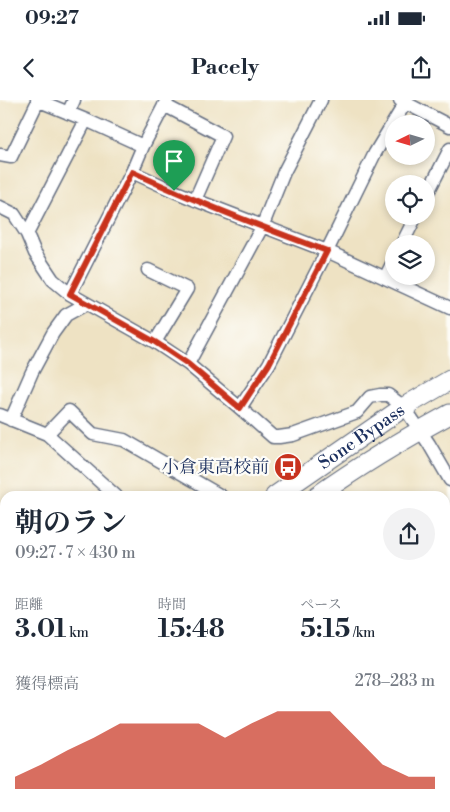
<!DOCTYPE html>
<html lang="ja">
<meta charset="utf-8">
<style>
body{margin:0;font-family:"Libre Bodoni","Noto Serif JP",serif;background:#f2f2f3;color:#1f2937;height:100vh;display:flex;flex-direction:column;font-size:19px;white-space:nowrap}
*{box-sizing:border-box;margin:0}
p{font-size:16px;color:#747a83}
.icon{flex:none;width:28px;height:28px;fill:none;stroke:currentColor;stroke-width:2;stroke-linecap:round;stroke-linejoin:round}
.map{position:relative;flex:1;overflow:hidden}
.sheet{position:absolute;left:0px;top:391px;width:450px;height:321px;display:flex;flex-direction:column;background:#fff;border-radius:15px 15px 0 0;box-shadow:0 2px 8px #0003}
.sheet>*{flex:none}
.needle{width:32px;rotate:265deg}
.fabs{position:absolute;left:385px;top:15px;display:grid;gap:10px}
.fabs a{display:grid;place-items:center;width:50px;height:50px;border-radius:50%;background:#fff;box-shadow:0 2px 8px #0003;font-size:25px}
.pin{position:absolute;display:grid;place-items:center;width:42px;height:42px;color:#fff;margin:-51px -21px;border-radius:50% 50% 50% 0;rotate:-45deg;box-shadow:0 0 5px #0007}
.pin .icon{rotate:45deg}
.round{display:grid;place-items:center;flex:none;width:52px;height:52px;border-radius:26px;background:#f2f2f3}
.head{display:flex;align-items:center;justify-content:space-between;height:85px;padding:0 15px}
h1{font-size:28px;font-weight:700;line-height:38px}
.stats{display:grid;grid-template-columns:repeat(3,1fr);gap:8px;height:85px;padding:5px 15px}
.stats div{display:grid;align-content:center}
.stats b{font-size:25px;font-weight:700}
.stats small{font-size:14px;font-weight:400}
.stats p{font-size:14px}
.chart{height:140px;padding:10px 15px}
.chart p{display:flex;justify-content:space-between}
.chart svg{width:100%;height:90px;margin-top:5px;fill:#c8321e;opacity:.7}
.status{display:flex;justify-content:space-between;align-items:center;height:35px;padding:0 25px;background:#fff;direction:ltr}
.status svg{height:14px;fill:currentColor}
header{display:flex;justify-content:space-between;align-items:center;height:65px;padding:0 15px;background:#fff;font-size:22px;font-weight:700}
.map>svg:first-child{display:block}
</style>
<div class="status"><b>09:27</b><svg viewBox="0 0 49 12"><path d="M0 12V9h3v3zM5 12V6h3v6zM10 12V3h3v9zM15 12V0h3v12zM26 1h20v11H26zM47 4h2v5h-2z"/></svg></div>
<header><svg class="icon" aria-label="back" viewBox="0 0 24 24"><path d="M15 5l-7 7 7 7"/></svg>Pacely<svg class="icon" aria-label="share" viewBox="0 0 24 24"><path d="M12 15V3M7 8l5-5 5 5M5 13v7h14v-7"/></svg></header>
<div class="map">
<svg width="450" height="712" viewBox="0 0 450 712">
<rect width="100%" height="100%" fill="#fdfcf7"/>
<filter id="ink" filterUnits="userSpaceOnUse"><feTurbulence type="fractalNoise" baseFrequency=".02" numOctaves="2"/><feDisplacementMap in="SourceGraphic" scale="10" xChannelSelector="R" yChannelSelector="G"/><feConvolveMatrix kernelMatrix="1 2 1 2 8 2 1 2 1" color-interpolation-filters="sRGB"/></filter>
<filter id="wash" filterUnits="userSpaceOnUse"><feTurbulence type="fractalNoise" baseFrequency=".0096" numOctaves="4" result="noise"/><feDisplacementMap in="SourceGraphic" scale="20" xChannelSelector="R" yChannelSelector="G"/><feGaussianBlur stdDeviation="1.12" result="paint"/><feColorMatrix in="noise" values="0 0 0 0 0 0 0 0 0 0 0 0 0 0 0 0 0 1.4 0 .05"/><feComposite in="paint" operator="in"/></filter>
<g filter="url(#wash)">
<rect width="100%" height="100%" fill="#eee2c3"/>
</g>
<g filter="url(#ink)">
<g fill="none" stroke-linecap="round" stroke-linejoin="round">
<defs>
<path id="minor" d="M37,0L86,20L143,46
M400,0L450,26
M164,5L223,36L195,100
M68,13L74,0
M0,55L11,57L38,1
M132,72L174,91L203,103L327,151L450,208
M426,96L450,49
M0,107L14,114L27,134L35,153L53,180L70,194L155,242L188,264L240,308L273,337H279L293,335L357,312L370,297L380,295H388L404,307L429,344L450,380
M27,134L86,20
M402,144L416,116
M148,170L187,189L155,242
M385,178L394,160
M70,194L132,72L143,46L167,0
M188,264L262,127L284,72L321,0
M240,308L269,264L327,151L375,53L407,0
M0,315L47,334L116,396
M11,320L32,272L53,233L66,215L86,204
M47,334L69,311L93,334L124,340L221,396
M445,491L450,493
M445,513L450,507
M0,539L1,542L5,574
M445,640L450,631
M117,708L126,712
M401,708L406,712
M270,712L272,708
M450,712C444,703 445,693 450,684"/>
<g id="highway">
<path id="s1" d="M275,396L404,307L450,280"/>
<path d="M317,396C359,366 404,339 450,314"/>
<path d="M0,655L5,649"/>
<path d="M0,690L5,684"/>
</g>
</defs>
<use href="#minor" stroke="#656e81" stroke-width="15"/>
<use href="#highway" stroke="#656e81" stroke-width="21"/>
<use href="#minor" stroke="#fff" stroke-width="12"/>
<use href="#highway" stroke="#fff" stroke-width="19"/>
</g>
</g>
<g fill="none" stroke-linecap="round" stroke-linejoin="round" filter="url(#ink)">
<defs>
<path id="route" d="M132,72C196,102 261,127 327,151L269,264L240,308L188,264L155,242L70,194Z"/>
</defs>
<use href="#route" stroke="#fff" stroke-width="10"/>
<use href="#route" stroke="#c8321e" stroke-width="6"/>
</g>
<defs>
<symbol id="bus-disc" viewBox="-11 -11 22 22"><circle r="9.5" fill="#c8321e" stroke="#fdfcf7"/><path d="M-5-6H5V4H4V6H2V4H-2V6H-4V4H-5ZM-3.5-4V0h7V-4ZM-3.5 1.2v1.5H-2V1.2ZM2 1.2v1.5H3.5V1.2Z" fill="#fff"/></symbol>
</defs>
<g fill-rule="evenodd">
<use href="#bus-disc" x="272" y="351" width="32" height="32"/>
</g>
<g text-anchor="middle" stroke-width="4.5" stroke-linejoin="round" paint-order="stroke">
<g font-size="18" fill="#1b2f5e" stroke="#fdfcf7">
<text dy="6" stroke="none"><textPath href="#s1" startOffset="105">Sone Bypass</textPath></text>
</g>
<g font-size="18" fill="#1b2f5e" stroke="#fdfcf7" text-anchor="end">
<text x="269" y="373">小倉東高校前</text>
</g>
</g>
</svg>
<div class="fabs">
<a><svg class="needle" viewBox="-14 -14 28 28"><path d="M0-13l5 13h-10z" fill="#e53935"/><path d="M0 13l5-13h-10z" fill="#747a83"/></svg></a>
<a><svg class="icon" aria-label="locate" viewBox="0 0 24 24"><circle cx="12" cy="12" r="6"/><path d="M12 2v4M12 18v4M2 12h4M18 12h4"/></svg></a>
<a><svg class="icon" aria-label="layers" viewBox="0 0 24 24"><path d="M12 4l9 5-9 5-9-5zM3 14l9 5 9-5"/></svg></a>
</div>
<div class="pin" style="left:174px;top:91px;background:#1e9e55"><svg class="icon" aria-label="arrive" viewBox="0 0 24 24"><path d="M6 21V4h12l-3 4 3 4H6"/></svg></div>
<section class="sheet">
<div class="head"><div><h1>朝のラン</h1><p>09:27 · 7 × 430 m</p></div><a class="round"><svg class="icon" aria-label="share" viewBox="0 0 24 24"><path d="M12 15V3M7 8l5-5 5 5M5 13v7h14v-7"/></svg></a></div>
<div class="stats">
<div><p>距離</p><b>3.01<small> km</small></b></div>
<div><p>時間</p><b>15:48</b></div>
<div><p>ペース</p><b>5:15<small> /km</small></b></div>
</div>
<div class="chart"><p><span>獲得標高</span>278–283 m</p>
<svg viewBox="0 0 160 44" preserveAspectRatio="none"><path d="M0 44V38L10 32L20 25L30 19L40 12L50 12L60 12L70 12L80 19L90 12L100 6L110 6L120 6L130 19L140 32L150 38L160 38V44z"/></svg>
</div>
</section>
</div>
